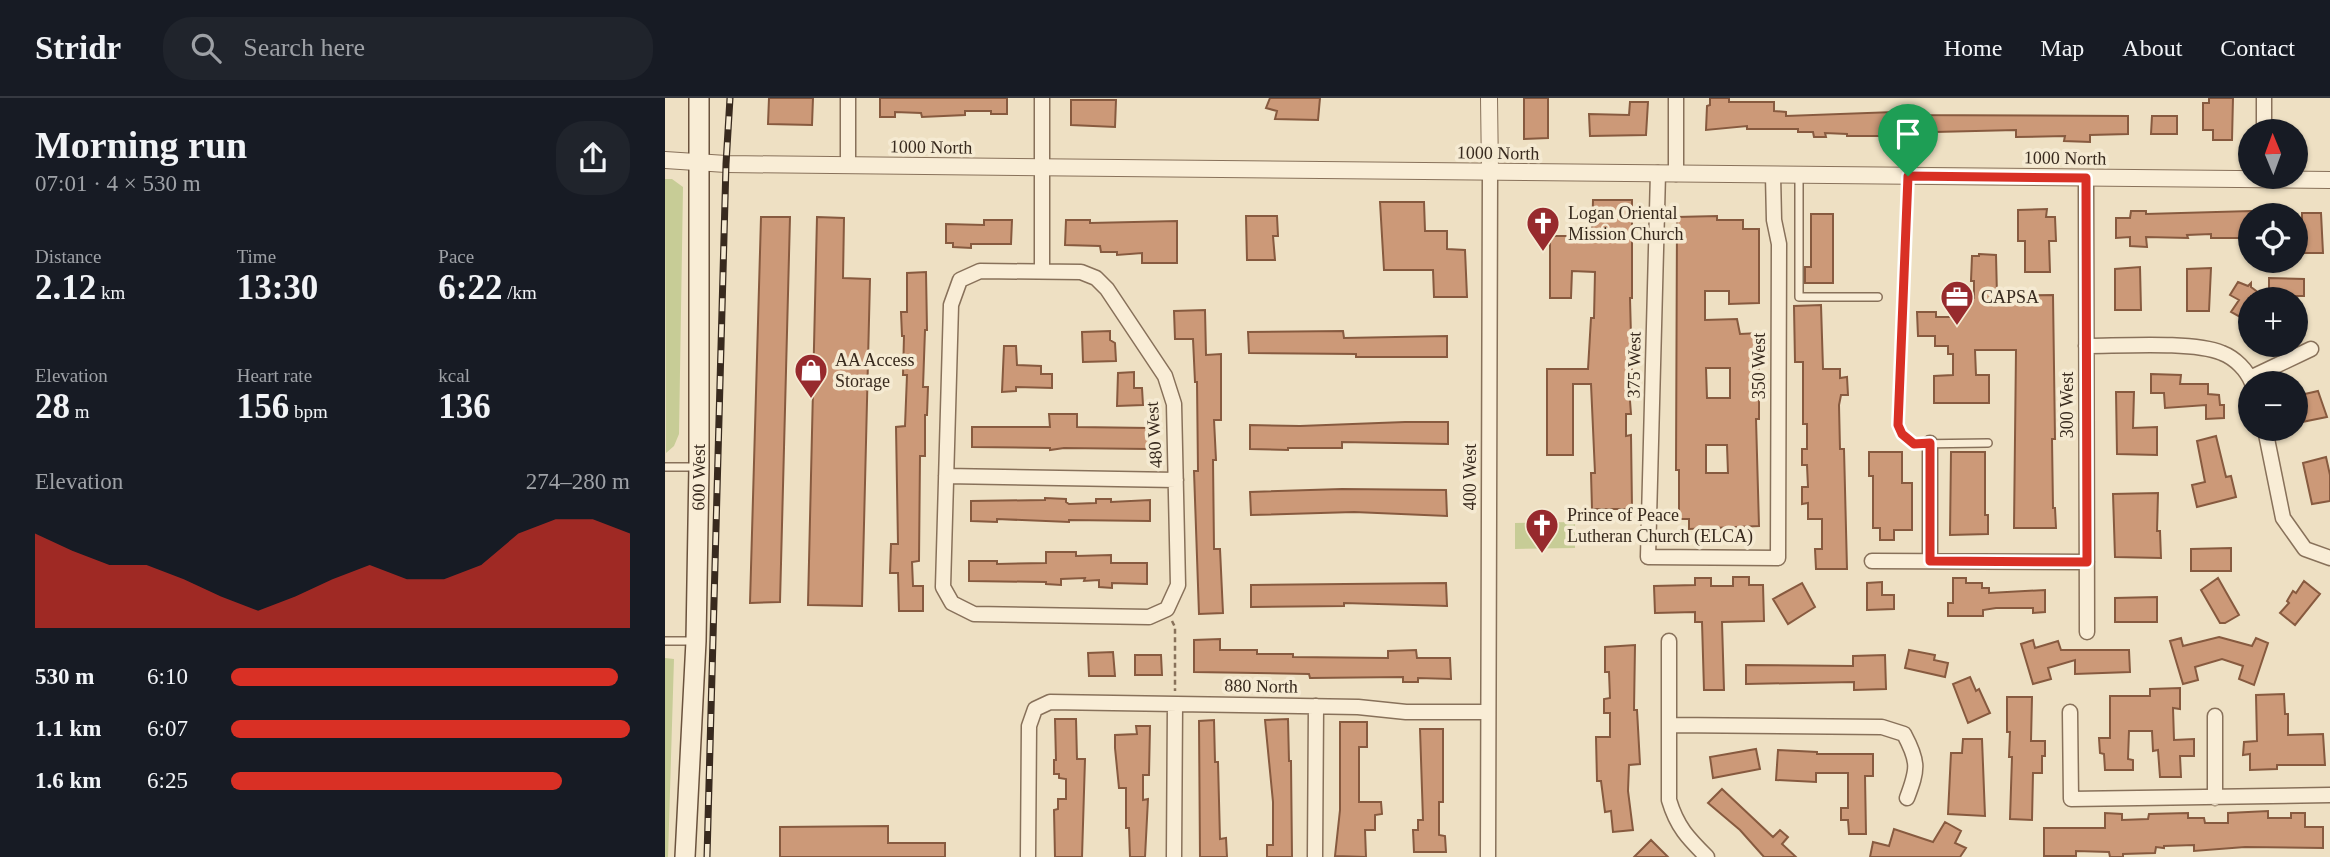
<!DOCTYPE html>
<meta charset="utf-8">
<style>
body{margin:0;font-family:Georgia,serif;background:#20242c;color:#f1f3f6;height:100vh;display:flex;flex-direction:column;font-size:26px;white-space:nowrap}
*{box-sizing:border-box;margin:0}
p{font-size:23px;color:#9ea1a6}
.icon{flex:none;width:38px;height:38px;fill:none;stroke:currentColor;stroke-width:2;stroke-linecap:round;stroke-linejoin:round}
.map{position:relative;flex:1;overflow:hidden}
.side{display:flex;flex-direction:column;background:#171b24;width:665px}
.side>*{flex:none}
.needle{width:46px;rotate:359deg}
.buttons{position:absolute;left:1573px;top:21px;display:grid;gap:14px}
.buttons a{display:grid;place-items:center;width:70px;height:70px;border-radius:50%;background:#171b24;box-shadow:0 2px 5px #0004;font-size:35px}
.pin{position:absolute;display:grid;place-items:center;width:60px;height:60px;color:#fff;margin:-72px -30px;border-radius:50% 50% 50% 0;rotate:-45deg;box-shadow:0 0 7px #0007}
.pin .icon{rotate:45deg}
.round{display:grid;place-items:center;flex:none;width:74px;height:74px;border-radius:28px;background:#20242c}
.overview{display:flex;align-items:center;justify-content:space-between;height:119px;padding:0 35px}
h1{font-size:38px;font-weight:600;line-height:52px}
.figures{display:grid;grid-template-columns:repeat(3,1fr);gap:10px;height:119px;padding:7px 35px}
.figures div{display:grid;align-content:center}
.figures b{font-size:35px;font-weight:600}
.figures small{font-size:19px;font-weight:400}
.figures p{font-size:19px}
.chart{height:196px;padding:14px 35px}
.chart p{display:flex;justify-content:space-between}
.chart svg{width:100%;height:126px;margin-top:7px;fill:#d93025;opacity:.7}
ul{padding:0 35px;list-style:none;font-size:23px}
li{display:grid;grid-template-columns:112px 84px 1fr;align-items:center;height:52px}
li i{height:18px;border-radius:9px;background:#d93025}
header{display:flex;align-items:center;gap:42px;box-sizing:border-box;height:98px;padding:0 35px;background:#171b24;border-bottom:2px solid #363941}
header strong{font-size:33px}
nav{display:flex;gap:38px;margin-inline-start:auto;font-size:24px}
.search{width:490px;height:63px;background:#20242c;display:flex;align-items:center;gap:18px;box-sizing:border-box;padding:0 24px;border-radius:28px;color:#9ea1a6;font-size:26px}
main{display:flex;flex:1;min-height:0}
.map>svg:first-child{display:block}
</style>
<header>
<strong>Stridr</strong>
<div class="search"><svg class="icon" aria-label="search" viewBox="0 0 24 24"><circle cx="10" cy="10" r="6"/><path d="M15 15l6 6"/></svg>Search here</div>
<nav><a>Home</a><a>Map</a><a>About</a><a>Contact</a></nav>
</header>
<main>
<section class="side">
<div class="overview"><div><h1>Morning run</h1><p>07:01 · 4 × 530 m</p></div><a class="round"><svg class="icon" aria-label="share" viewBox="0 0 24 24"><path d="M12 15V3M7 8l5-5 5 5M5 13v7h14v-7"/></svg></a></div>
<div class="figures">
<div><p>Distance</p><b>2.12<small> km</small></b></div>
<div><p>Time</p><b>13:30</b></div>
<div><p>Pace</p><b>6:22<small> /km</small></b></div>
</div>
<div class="figures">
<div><p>Elevation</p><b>28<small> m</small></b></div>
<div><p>Heart rate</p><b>156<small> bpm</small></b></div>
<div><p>kcal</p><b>136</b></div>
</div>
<div class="chart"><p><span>Elevation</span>274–280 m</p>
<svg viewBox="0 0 160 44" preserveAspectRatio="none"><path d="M0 44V11L10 17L20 22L30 22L40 27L50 33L60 38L70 33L80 27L90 22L100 27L110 27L120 22L130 11L140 6L150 6L160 11V44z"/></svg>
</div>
<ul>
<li><b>530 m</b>6:10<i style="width:97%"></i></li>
<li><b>1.1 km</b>6:07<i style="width:100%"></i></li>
<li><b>1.6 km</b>6:25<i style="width:83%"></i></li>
</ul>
</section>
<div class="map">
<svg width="1665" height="759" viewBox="0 0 1665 759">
<rect width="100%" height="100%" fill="#eee0c3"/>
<path fill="#c7cc96" d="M0,81H7L18,89L14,336L9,348L1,355Z
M910,424V450L850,451V425Z
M0,560L9,561L3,759H0Z"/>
<path fill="#cc9978" stroke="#875a3f" stroke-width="2" fill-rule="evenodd" d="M104,0H148L147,27L103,26Z
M215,0H342V16H326V13H300V17L257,19L256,15L230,14V19H215Z
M605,0H655L653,22L610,21L612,13L601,10Z
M859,0H883V40L859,41Z
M1045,0H1064V4H1109V13L1121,14V18L1229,14V17L1463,18V36L1425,37V44L1399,43L1400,38L1351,39V32L1229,35L1228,38H1182V36L1160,35L1161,39H1149L1148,34H1133V31H1082V28L1041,32L1042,8L1045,7Z
M1544,0H1568L1567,42H1548V32H1538V5H1544Z
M406,2H451L450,29L406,27Z
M965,4H983L981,37L925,38L924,16L964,17Z
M1487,18H1512V36H1486Z
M928,102H967V200H965L967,277H963L966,316H961V338L966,337L967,411H927L926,375H930L926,286H908V357H882V271H923L926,220H929L930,174L907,173L906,200H885V138H927Z
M715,104H759L760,133H782V151L800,152L802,199H769L768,172H719Z
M1382,111L1381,119H1390L1391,143H1384L1385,174H1360V143H1353V112Z
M1466,113H1481V116L1586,113V140H1546V136L1522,137L1523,140L1481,139L1482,149L1465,148V139L1451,140V120H1465Z
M1637,115H1656L1658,155H1637Z
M1146,116H1168V185H1140V169H1146Z
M581,118H612L613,138H608L610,162H582Z
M1052,118V122H1078V131H1094V205L1064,206V193H1040V222L1072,221L1075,236L1094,235V321H1091L1094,428L1024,431V421H1014V372H1011L1012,119ZM1041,270H1065V300H1042ZM1041,347H1062L1063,375H1041Z
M96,119H125L115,504L85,505Z
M152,119L179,120L178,180L205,181L197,508L143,507Z
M319,122H347L346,146H306V150L288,149V145H281V126L319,127Z
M401,122H425V125L512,123V165H477V155L452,157V154H436L435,148L400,147Z
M1314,156L1331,157L1332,198L1388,197L1390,341H1387L1388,410H1390L1391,430H1349L1351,252H1310L1311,277H1324V305H1269V278L1288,277V256H1283V248H1270V238H1253L1252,214H1271V219H1288L1309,200V183H1306L1307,158H1314Z
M1475,169L1476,212H1450V171Z
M1546,170L1544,213H1522V171Z
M261,174L262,232H260L258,289H263L262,317H260V358H255L254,463L247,464L248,488H258V513H234L233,475H225L226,446H233L231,329L240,328L242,277H238L239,238H237L236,214H242V175Z
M1604,180L1639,181V198H1604Z
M1573,184L1583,188L1586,185V189L1598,198H1586V225L1566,214L1574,202L1565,197Z
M1156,207L1158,271H1175V280L1182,279L1183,297H1176L1174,307L1175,351H1179L1182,471H1151L1150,451H1157V421H1143V405L1137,406V389H1143L1142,367H1137V351H1142V326H1138V264H1130L1129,208Z
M540,212L541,257L556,256V322H549L551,362H548L549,451H555L558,515L534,516L529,373H533L532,284H530L528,241H510L509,213Z
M445,233V242L450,245L451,263L418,264L417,234Z
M678,233L679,240L782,238V259H691V256L584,255L583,234Z
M339,248H351L352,267L376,268V276H387V290L351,289V293L337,294Z
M469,274V290H477L478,307L452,308L453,275Z
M1486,276L1516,277L1515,286H1543V296L1554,297L1555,307H1559V320L1541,321V307L1500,310L1499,295H1486Z
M1653,293L1662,319L1637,324L1634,310L1631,311V298Z
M1451,294H1469L1468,330L1492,329V357L1452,356Z
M384,316H412V329L484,330L483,351L399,350L385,352V350L307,349V329H385Z
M740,324H783V346L677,344V350H623V352L585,351V327L635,328Z
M1551,338L1561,379L1566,378L1571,399L1532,409L1527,387L1540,384L1532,343Z
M1204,354H1237V385H1247V432H1229V442H1215V430H1208V378H1204Z
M1286,354H1320V417H1323V436L1285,437Z
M1661,359L1665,377V403L1647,406L1638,365Z
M677,391L781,392L782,418L689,414L586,417L585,394Z
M1493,395L1492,433H1495L1496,460L1450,459L1448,396Z
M380,400L401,401V404L404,406L431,405V401H446V404L485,402V423L404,422V424L332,421V424L306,423V403L380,402Z
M1566,450V473H1526V451Z
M381,454H411V458L446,457V465H482V486L447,485V490L434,489V482L419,483L420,480L396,481V487L381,486V484L304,483V463H332V466L381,465Z
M1068,479H1084V487H1098L1099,523L1057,524L1059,592H1039L1037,524H1030V514L990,515L989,488L1030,487V480H1046V488H1068Z
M1288,480H1301V485H1317V490H1324V495L1380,492V514L1368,515V510H1331L1318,512V518H1283V505H1288Z
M1553,480L1574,517L1560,525H1555L1536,492Z
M1639,483L1655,496L1630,527L1615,515L1624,505L1622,503L1628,493L1631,495Z
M1217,484V497H1229V511L1202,512V485Z
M781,485L782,508L679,505V508L586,509V487Z
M1137,485L1150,509L1123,526L1108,501Z
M1492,499V524H1450V500Z
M1554,539L1587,548L1591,540L1603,545L1589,587L1574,581L1578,568L1557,561L1530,569L1533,582L1518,586L1505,543L1516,540L1518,548Z
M555,541V552H592V556H628V559L723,560V553L751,552L752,560H785L786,581L753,580V584H738V579L645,580L644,576L529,574V542Z
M1368,542L1370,550L1393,543L1396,552H1464L1465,574L1410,576V562L1383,570L1386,581L1368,586L1356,546Z
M970,547L969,612H972L975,666L964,667L963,693L968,732L948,734L946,713L940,714L936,683H932L931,639H945V615H939V601L945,600L944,574H940V549Z
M1244,552L1270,557L1269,562L1283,565L1280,579L1240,570Z
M448,554L450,578H424L423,555Z
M470,557H496L497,577H470Z
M1220,557L1221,591L1189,592V584L1081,586V567L1188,568V558Z
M1305,579L1311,593L1314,591L1325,615L1303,625L1288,586Z
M1515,590V611L1508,610L1509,642L1529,641V658H1515L1516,679H1495L1493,652L1488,653L1487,633H1464L1463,661L1468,662V672H1440L1439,656L1435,655L1434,640H1445V598H1485V591Z
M1619,596L1620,616H1623V637L1658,636L1660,667H1612V671L1585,672V656L1578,657L1579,644L1592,643L1591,597Z
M1342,599H1367L1366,643H1380V658H1377V675H1368L1367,722L1345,721L1347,659H1344L1345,634H1342Z
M390,621H411L412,661H420L417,759H390L389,712L393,711V701H401V681L394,680V676H389V662H391Z
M623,621L624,663H626L627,759H602V747H608V704L600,622Z
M549,622L550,664H553L555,741L561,740L562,759H535L534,623Z
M675,624H702V649H694V704H716L717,716L710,717V732H700L701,759L670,758L675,712Z
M471,628H485L484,677H478V702L483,701L480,759H465L464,730H461V690H454L450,650V637L472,636Z
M755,631H778V704H774V737L780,738L781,754H749L748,732H753V722H758Z
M1298,641H1317L1320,718L1283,716L1286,655H1297Z
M1091,651L1095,671L1048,680L1045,659Z
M1113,652L1152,654V656H1208V678H1200L1201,736H1184L1183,722H1176V710H1183V675H1151V684L1111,682Z
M1057,691L1108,739L1115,732L1123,739L1117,746L1131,759H1099L1075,732L1043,705Z
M1603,713V720H1626V715H1640V729H1658V750L1580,749L1529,753V747L1499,748V750L1491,749L1490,755L1458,756V759H1445L1444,754L1411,753V758H1379V730H1440V715L1457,716V722L1483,721L1484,716L1523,715V720H1539L1540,725H1563V715Z
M1280,724L1296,733L1290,745L1301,750L1295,759H1205L1208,744L1224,748L1229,731L1268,744Z
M223,728V745H280V759H115V729Z
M986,742L1003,759H969Z"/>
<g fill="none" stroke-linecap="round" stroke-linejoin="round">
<defs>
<path id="service" d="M1134,77V199H1213
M1243,79L1233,327L1237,336L1249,346L1323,345
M0,369H31
M0,543H31"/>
<path id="minor" d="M1011,0V76
M1599,33V0
M183,67V0
M993,75L983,459L1113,460L1114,146L1109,122L1108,77
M1421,80L1422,534
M315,173L416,174L431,180L442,191L500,278L509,306L513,487L502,511L484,519L309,516L287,505L278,489L286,207L295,182Z
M377,173V0
M1421,248C1456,248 1528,243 1557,255C1570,260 1582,272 1587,285
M1585,280L1646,251
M1600,331L1618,420L1640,451L1665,460
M281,378L511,382
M1207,463L1422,464
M1265,463V345
M1004,543V702C1012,729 1023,740 1042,759
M1405,614L1406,701L1665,697
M1005,627L1217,629L1239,636C1254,664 1253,671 1242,700
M1550,700V618
M363,759L364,628L370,611L385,604L693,609L741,614H823
M509,759L510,606
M650,759L651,608
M823,759L825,74"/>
<path id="tertiary" d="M824,0L825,74
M0,62L61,66L1665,82"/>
<g id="secondary">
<path id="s1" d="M20,759L31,543L34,368V0"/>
</g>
</defs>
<use href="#service" stroke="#88715a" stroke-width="10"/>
<use href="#minor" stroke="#88715a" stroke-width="17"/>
<use href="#tertiary" stroke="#88715a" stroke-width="18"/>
<use href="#secondary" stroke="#6a523d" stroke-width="22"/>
<path stroke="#88715a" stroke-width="2.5" stroke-dasharray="5 3.5" stroke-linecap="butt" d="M507,523L510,529V593"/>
<use href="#service" stroke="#f9edd6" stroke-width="7"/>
<use href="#minor" stroke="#f9edd6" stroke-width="14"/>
<use href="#tertiary" stroke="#f9edd6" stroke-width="16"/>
<use href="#secondary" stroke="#f9edd6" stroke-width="19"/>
<defs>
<path id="rail" d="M42,759L61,66L65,0"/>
</defs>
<use href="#rail" stroke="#382a1e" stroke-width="7"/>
<use href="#rail" stroke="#f5ead2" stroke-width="4.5" stroke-dasharray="13" stroke-linecap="butt"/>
</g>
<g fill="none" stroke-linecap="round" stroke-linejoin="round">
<defs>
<path id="route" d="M1243,78L1421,80L1422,464L1265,463V345L1249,346L1237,336L1233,327Z"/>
</defs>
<use href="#route" stroke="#fff" stroke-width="14"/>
<use href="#route" stroke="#d93025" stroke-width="9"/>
</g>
<defs>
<symbol id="church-pin" viewBox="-11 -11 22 30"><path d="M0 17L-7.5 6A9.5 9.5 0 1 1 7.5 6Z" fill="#972a2d" stroke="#f5ead2"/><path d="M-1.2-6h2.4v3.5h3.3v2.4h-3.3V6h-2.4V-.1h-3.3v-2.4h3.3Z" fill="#fff"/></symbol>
<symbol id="office-pin" viewBox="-11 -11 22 30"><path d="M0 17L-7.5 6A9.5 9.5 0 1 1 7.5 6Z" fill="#972a2d" stroke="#f5ead2"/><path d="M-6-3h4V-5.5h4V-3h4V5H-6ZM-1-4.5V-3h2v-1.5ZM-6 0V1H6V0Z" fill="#fff"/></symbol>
<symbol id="shop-pin" viewBox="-11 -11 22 30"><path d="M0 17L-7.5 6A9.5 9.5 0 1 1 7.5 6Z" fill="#972a2d" stroke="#f5ead2"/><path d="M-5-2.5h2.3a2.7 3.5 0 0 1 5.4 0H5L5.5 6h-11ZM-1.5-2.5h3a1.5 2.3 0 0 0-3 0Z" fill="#fff"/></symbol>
</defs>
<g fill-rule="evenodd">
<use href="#church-pin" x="859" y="106" width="38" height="52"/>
<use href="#office-pin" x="1273" y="180" width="38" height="52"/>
<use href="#shop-pin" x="127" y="253" width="38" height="52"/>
<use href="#church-pin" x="858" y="408" width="38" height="52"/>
</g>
<g text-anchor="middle" stroke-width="7" stroke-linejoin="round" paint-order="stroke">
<g font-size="18" fill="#382a1e" stroke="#f5ead2">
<text transform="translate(266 49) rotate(1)" y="6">1000 North</text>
<text transform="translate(833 55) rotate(1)" y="6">1000 North</text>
<text transform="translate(1400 60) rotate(1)" y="6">1000 North</text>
<text transform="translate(969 267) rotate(-89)" y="6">375 West</text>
<text transform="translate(1094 268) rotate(-90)" y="6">350 West</text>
<text transform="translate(1402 307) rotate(-90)" y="6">300 West</text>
<text transform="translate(489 337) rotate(-94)" y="6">480 West</text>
<text transform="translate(805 379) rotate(-90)" y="6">400 West</text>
<text dy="6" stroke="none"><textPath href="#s1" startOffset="380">600 West</textPath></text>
<text transform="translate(596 588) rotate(1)" y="6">880 North</text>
</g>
<g font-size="18" fill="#382a1e" stroke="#f5ead2" text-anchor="start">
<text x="903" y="121">Logan Oriental<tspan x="903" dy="21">Mission Church</tspan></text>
<text x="1316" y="205">CAPSA</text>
<text x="170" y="268">AA Access<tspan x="170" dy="21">Storage</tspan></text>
<text x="902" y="423">Prince of Peace<tspan x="902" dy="21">Lutheran Church (ELCA)</tspan></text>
</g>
</g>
</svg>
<div class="buttons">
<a><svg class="needle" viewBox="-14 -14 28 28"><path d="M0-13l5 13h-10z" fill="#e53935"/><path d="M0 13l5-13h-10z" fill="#9ea1a6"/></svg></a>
<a><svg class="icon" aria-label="locate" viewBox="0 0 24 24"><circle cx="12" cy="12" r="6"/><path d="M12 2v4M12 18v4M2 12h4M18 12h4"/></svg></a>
<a>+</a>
<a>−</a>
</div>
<div class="pin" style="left:1243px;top:78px;background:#1e9e55"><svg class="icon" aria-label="arrive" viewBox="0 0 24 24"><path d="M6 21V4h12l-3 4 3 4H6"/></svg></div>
</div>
</main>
